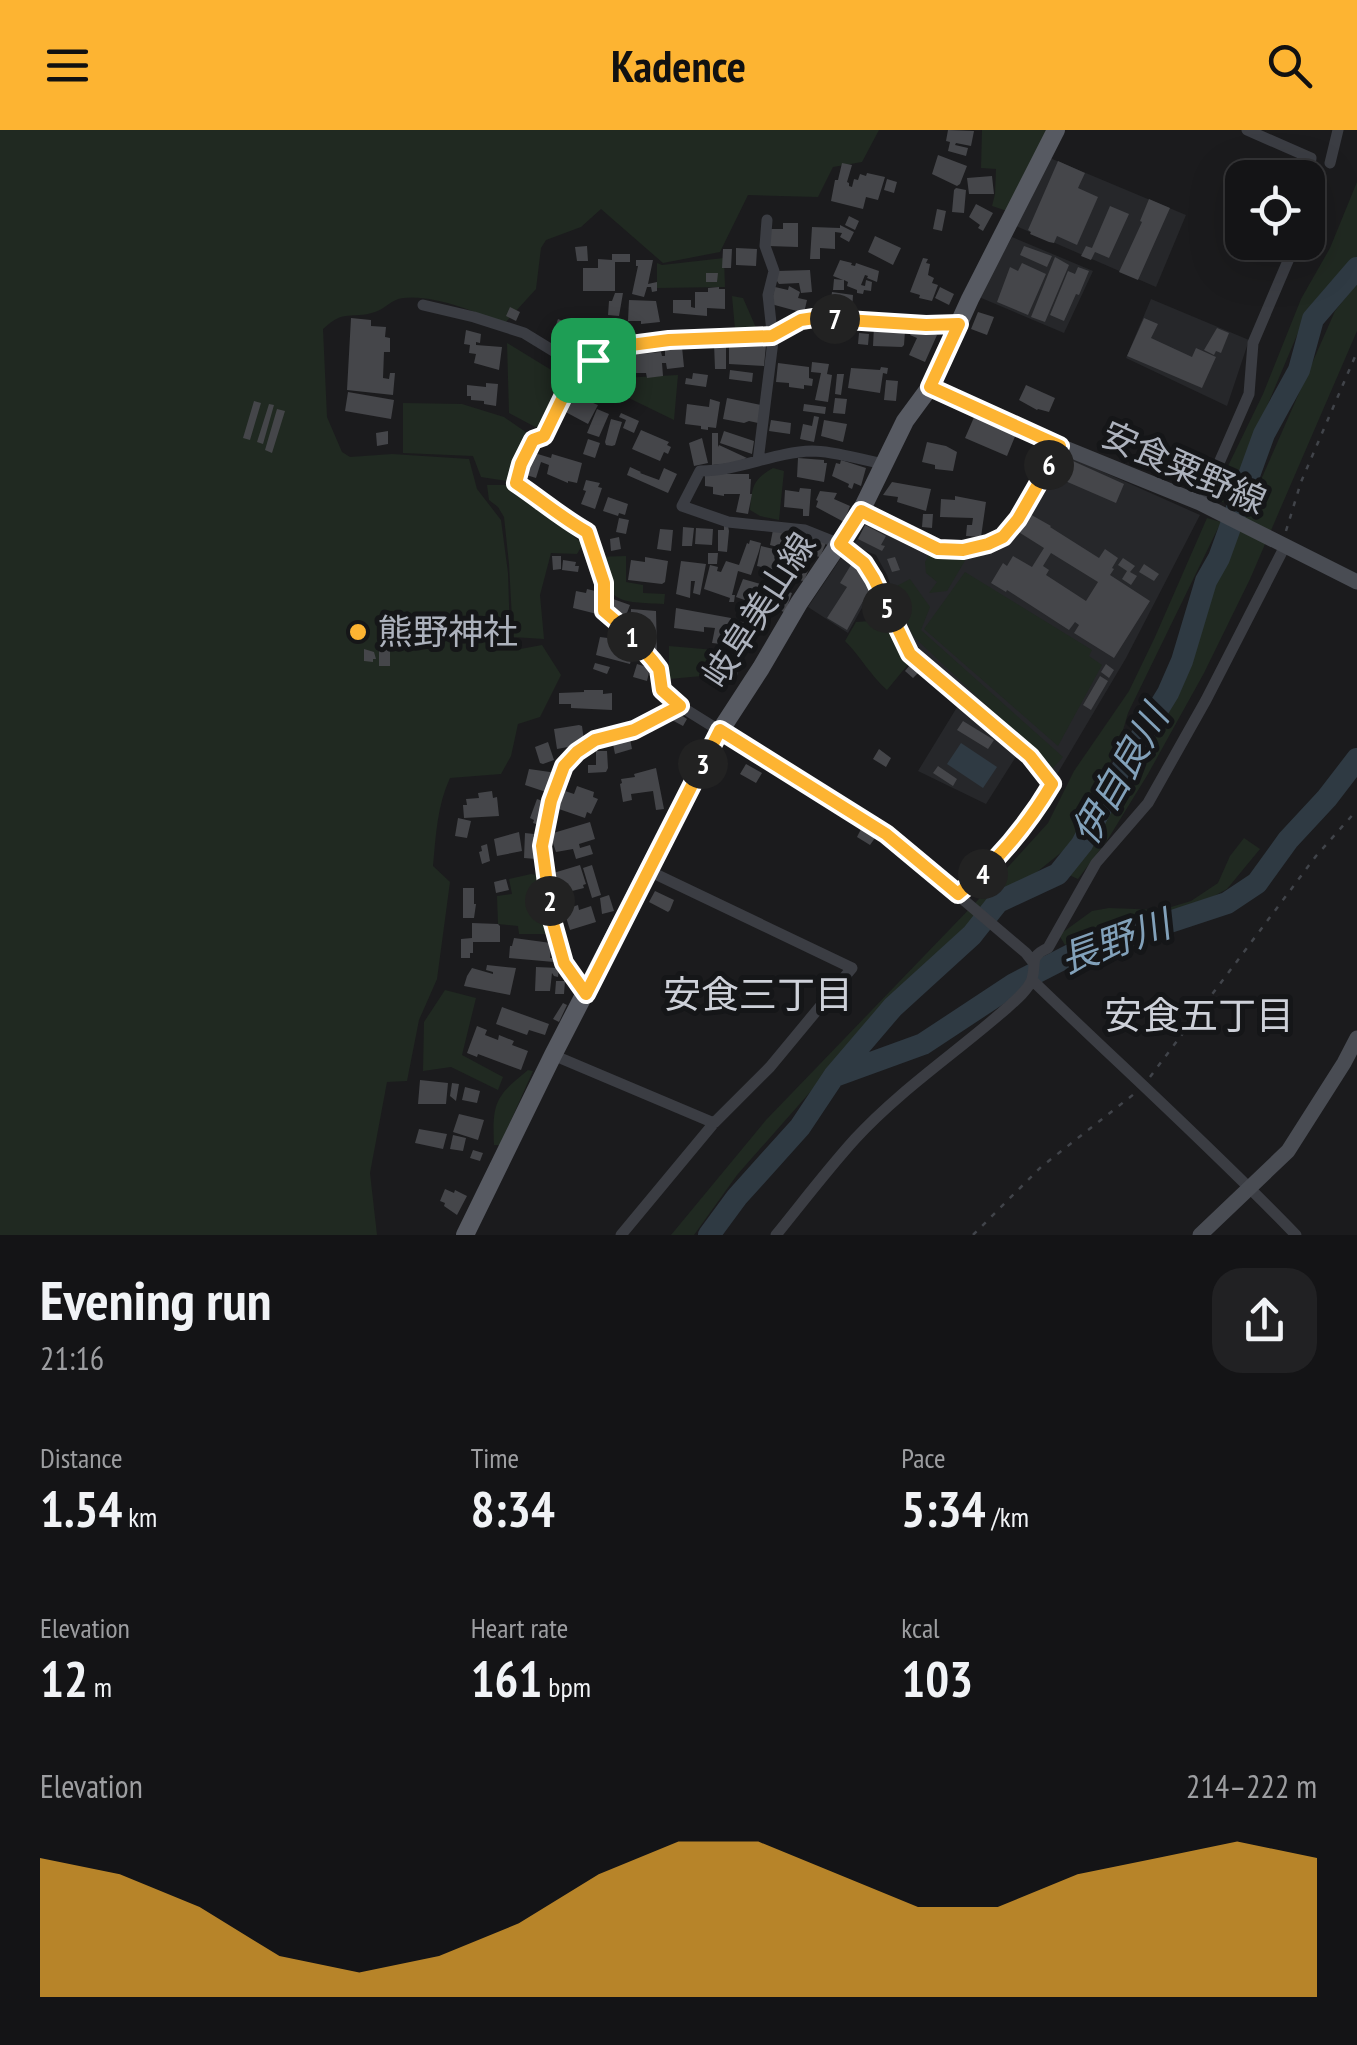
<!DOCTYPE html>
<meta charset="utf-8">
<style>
body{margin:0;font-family:"PT Sans Narrow","Noto Sans JP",sans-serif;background:#212123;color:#f1f3f6;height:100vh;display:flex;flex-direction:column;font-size:38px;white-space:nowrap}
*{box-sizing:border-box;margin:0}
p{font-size:32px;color:#9d9ea1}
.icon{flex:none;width:55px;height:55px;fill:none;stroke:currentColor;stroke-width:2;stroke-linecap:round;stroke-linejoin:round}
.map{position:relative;height:1105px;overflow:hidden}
.sheet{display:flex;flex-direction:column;background:#141416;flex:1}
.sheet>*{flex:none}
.fabs{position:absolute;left:1225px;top:30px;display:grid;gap:20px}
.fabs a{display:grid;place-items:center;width:100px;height:100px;border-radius:20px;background:#141416;box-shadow:0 10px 40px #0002,0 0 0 2px #333335;font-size:50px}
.pin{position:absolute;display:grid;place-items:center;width:85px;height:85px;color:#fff;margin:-42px;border-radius:20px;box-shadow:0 5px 15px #0006}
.km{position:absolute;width:50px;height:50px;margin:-25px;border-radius:50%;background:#222;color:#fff;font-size:28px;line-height:50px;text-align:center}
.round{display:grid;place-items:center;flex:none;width:105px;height:105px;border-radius:30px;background:#212123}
.overview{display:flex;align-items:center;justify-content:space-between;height:170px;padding:0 40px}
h1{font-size:55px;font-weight:800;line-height:75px}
.figures{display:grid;grid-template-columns:repeat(3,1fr);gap:15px;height:170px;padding:10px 40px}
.figures div{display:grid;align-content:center}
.figures b{font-size:50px;font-weight:800}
.figures small{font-size:28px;font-weight:400}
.figures p{font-size:28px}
.chart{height:280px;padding:20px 40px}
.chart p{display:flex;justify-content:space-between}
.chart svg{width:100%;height:180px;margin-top:10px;fill:#fdb432;opacity:.7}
header{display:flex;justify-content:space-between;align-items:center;height:130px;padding:0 40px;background:#fdb432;color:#111;font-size:45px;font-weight:800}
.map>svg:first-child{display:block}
</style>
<header><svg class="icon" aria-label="menu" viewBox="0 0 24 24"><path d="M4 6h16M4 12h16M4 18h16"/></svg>Kadence<svg class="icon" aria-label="search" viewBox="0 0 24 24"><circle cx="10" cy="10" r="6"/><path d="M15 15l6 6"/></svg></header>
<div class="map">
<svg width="1357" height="1105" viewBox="0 0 1357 1105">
<rect width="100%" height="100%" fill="#1b1b1d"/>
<path fill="#26272a" d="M1050,28L1186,85L1156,157L1016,96Z
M1012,107L1093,141L1064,203L979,167Z
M1151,169L1249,210L1227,276L1126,228Z
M1063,324L1200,385L1126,528L1056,646L1001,592L912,516L887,445L876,425L853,416L869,390L933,423L963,427L1002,413Z
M845,422L874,456L848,503L808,477Z
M959,574L1017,625L986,674L918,641Z"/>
<path fill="#202921" d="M0,0H879L862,32L833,37L818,67L748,65L720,122L663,133L601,79L581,97L546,110L541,118L536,159L504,194C477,182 433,164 403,168C392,169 385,179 375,182C350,190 346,178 323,199L327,287L342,322L350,327L392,324L469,329L477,359L501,390L508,443L510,507L515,520L542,515L561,545L540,587L518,594L511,626L501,644L450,648C437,676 436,705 433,736L450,752L437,849L419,890L407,951L387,952L370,1043L377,1105H0Z
M982,0H1048L1007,81L992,76L995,64L996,39L981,38Z
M1357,52V132L1318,167L1300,198L1226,373L1212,369L1263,264L1301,169L1330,118Z
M724,128L725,157L657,158V133L662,135Z
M1357,153V201L1250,449L1204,543L1148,644L1108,709L1078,749L1069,745L1129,655L1163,592L1221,441L1335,181Z
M732,166L743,168L757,200L735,199Z
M507,213L566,249L539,299L509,283Z
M616,226L621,248L678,245L674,290L602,255V230Z
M403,273L462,274L504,287L530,305L513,352L481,347L473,326L403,323Z
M773,338L784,341L779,390L760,386L750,380C752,358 752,350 773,338Z
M487,355H512L583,414L577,424L551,423L540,465L544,509L513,507L509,434L504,387L498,377L489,370Z
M1207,388L1221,392L1128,583L1119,614L1073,713L1022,754L1005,761L863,902L737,1045L694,1105H671L766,990L978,770L1048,693L1074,641L1129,561L1155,507Z
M929,424L966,429L947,461L929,463L937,452L926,443L925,432Z
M626,426V452L643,455V463L665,464L664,474C617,472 609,473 594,427Z
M965,442L1092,520L1089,526L1102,535L1058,616L924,499Z
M910,449L930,477L921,500L1063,627L1053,638L913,506L893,458Z
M885,490L910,532L887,560C870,545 861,527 845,511L856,492Z
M669,516L715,520L702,546L669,549Z
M1244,708L1260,719L1227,759L1183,783L1140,790L1091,803L1065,815L1059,805L1092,781L1109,778L1161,780L1191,771L1218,753L1230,726Z
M531,744L540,746L551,804H519L518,796L498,794L497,766L512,764L509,749Z
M445,860L476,868L462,925L503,947L498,960L451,937L423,941L424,892Z
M528,940L533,941L500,1015H494C492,972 496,966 528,940Z"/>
<path fill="#2f3a43" d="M961,613L997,637L983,658L947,634Z"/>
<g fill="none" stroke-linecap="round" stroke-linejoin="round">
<path stroke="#2f3a43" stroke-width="22" d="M835,946L923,914L1014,854L1088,816L1124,807L1227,773L1257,753L1288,710L1327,668L1357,629
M709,1105L737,1067L800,997L834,946L893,877L972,805L998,772L1058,744L1082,714L1125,633L1168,563L1182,531L1206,451L1219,428L1264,304L1299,240L1313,189L1357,138"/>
</g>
<path fill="#45464a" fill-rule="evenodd" d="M948,0L974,1L971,16L956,13L955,15L968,18L966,26L948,21L950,12L946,11Z
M938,25L967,36L960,54L957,56L932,44Z
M1058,31L1085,43L1078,58L1098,67L1077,115L1057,106L1054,113L1049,112L1030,104L1031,102L1028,100Z
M842,33L852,35L847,52L849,53V56L852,57L854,49L858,50L860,44L866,46L867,43L885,47L878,70L866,67L863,79L831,71L835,50H838Z
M992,46L994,64H969L967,48Z
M887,49L897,52L894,63L884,60Z
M956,58L966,60L964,83L952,82L954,60Z
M1149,69L1170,78L1138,150L1119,142L1142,92L1140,91Z
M976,74L993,83L983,101L978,98L980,95L969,87Z
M1110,76L1129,84L1109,128L1095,122L1091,130L1081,126L1086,116L1092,118Z
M937,79L946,81L942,101L933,99Z
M849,86L859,91L855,100L845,95Z
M783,93H798V117L768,116L769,99H783Z
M840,95L854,102L849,112L840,107L842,103L835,102V119L820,118V129H810L812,97L840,98Z
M875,106L901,118L893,135L868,122Z
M587,116L588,131H577L575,117Z
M1024,116L1052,126L1047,137L1020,125Z
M736,118L757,119L756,136L736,135Z
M723,119H732L731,138H722Z
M612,124H630V132H615V161H583V138H598V129L612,130Z
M1055,127L1069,135L1045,192L1031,187Z
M923,128L928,129L926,133L930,134L928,145L934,148L932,153L938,155L932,171L919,168L920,165L910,162Z
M636,130H653L648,154L657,152V161L652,162L651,157H647L644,167L632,164L638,136H636Z
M840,130L852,133L851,135L855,136L856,133L879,141L877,152L867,148L868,146L865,145L861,155L865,156L866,150L872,152L871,161L864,160L863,164L857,163V160L847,156L848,152L844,150V160H833L834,149L843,150L833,146Z
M1022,133L1046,144L1028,185L997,172L1010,137L1018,141Z
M1078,137L1089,141L1079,165L1076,164L1064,191L1050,185L1068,141L1075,144Z
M810,140L812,162L801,163L799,153L779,154L777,151V141Z
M706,143H718L717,152H706Z
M789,156L800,162L798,168L807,170L804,183L771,174L775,157L788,160Z
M719,157V159H725V179L707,178V186L673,183V170H691V177L695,178V162H708V158Z
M940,157L954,164L949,175L935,168Z
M832,162L853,165L852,180L830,178Z
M615,163H623L619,186L608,185L609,171H612Z
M629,170L656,171L660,192L641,194V191H628Z
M510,177L520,182L516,191L506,186Z
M978,182L994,187L987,205L971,199Z
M351,188L371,190V196L386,197L385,207L390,208V222H384L383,248L389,249L390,243H395L393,265L347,260Z
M1144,188L1158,194L1151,208L1192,227L1196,218L1216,227L1202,258L1127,226Z
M558,189L575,196L569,215L552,207Z
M874,196L895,197V201H905L904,215L902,217L873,216Z
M914,198L922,202L924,199L937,205L925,232L909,225L917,208L910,205Z
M1217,198L1229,203L1221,223L1216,221L1214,225L1204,220Z
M466,200L481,204L480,213L476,212V215L502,217L499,240L474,233L476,224L469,223L470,215L464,214Z
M859,203L869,204L868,215L858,214Z
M714,213H726V239H715Z
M747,213L766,215L764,236L729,234V215H747Z
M682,217L684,237L667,239L666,233H662L663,246L647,248L646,243H619L618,235L630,234L629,225L661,222L662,226H665V219Z
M812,232L829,234L827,244L832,245L828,272L815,270L821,243L811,242Z
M778,233L809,237V248L813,249L812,256L804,255V259L789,257V253L776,252Z
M881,237L888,238L887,244L883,243L880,263L848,258L851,238L880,240Z
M730,240L753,243L752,252L729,249Z
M693,243L708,245L706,257L685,254L686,248L692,249Z
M837,244H844L841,265L835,264Z
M886,250L898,251L896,271L884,270Z
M486,253L498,254L496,276L484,274V271L471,270V266H467V255L486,257Z
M573,254L585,260L581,268L598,275L588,294L560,279Z
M1026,255L1055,268L1049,282L1038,279L1037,280L1019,270Z
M348,262L394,270L391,289L345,281Z
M727,268L761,275L758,293L749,291L744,293L723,289Z
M835,268L847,269L845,284L833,283Z
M710,269L720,272L716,298L708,297V300L701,299V296L685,294L687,274L709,277Z
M254,271L261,273L250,310L243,308Z
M269,274L274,275L263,314L257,312Z
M804,274L826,277L825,284L803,281Z
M277,279L285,281L272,323L265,320Z
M597,279L609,284L599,307L587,303Z
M621,283L639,291L634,303L623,298L626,290L619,287Z
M975,285L1016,304L1007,326L965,308Z
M814,286L819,287L814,312L800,309L803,294L812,296Z
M611,289L622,292L615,315L612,316L606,315L605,312Z
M771,290L791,293L790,304L769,301Z
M824,290L847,294L843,312L821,306Z
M641,300L669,312L667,315L671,317L668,324L664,322L660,331L632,319Z
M388,301V314L377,316L376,303Z
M724,301L754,311L752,324L720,313Z
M712,303H718V317L719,315L747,328L733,333L712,335Z
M702,308L708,333L694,336L689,313Z
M588,309L600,313L595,328L583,324Z
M927,312L946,316L957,322L953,341L935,339V335L922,332Z
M531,322L551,328L552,324L582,333L577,353L568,351V353L547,344L549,335L541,332L536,348L523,344Z
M1064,327L1124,354L1116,373L1056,347Z
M798,328L824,330V333H827L824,352L797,347Z
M841,330L866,338L861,356L854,353L852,359L848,357L849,354L832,346L836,333L840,334Z
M630,337L641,342L640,343L659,350L664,338L677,344L668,363L627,345Z
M705,344H749V349H751L750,364H752L748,384L736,382L740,364H724V366L713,364V357L705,356Z
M586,350L600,353L598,357L602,358L595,379L581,374L586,361L583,360Z
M892,352L931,359L926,381L897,372L898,367L883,365Z
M800,358L811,359L809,386H803V379L784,377L785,360L799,362Z
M820,361L837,363L834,369L850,376L844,392L816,377L818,371L816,370Z
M955,366L986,372L981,407L966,406L967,395H972L973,388L940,387L941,369L955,370Z
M608,367L628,374L625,385L619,383L618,386L603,381Z
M1028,383L1051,396L1050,397L1099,428L1105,419L1118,428L1112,438L1114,439L1110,445L1150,471L1114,528L1074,503L1079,495L1075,492L1069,500L1007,460L1006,462L991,453L1003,433L1007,436L1013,426L1032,437L1044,418L1017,401L1020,395L1016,393ZM1051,423L1098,452L1086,471L1046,445L1049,440L1043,436Z
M923,384H933L932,398L922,397Z
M619,388L629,390L626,404L616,402Z
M865,395L886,406L881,415L885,416L882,421L858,409Z
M724,396H728L729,401L727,422L718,421V400H724Z
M683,397L694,398L692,416H682Z
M696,398L713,399L712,415L695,414Z
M660,399L673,400L671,421L657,419Z
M773,400L784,402L781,418L770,415Z
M786,402L799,403L826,413L820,427L804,423V421L785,412Z
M619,407L621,419L611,421L610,409Z
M750,410L761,413L759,421L751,445L738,441L732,465H735L734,472H729L730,468L704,459L710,435L718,437L717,441L721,442L726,431L739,435L747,413L749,414Z
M761,416L786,422V424L795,426V429L810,436L804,451L798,450L799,445L757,436Z
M708,423H718L717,434H708Z
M552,426H561V439L553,440Z
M645,427L668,431L665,452L662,454L628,450L631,430L645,432Z
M895,427L900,440L892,442L887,429Z
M1123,428L1135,436L1130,442L1137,446L1131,455L1122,449L1127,441L1118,435Z
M563,430L576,432L575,436H579L578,442L562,440Z
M854,430L872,455L847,500L827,488L847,457L840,453Z
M681,431L706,434L700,465L693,463L695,451H691L690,468L676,464Z
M1144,434L1159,444L1154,451L1139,442Z
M771,444L787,449L785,458L768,453Z
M743,449L792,463L786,480L784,482L774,478L773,480L736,467Z
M587,459L599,462L597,484L573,478L576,461L586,463Z
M613,469L630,475L625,488L611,483L609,479Z
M676,478L731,488L728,512L721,511V514L712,513L715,498L704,497V502L674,498Z
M631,479L656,481L657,525H653L654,522H648L649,500L630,499Z
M735,491L757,494L756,500L750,499L748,512H744V507L736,506Z
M600,507L623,510L622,512L632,513L631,516L634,517L630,534L596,525Z
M412,509L413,518L400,520L399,510Z
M379,518H390V536H379Z
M364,519L374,522L376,529H373V532L364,531Z
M720,521L743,527L736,549L717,543L721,533L716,531Z
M595,533L610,537L607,544L593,539Z
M637,534L650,538L647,551L633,547Z
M1106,534L1114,540L1109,548L1101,542Z
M910,535L919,542L913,548L905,541Z
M1100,546L1108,551L1091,580L1083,575Z
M584,560H603V564L612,563V580L571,578V574H559V563L584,562Z
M675,581L687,589L683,596L670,589Z
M963,591L994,610L988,619L957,600Z
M579,595L582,596L584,611L578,612L579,615L557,619L554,599Z
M630,609L632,619L615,624L613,614Z
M548,612L554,630L543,634L540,633L535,617Z
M879,619L891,628L886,637L873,629Z
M596,621H607L608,638L606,642L588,643V635H596Z
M746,634L762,643L756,653L740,644Z
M938,636L957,649L953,656L933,643Z
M656,638L664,679L656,680L653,661L631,664L632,670L623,672L620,654L622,653L621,649L635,647L634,644Z
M529,639L557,643L549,667L545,666L546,662L525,655Z
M577,656L594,662L593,667L598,669L591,684L587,682L585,688L556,678L562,660L574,664Z
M492,661L493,668L497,667L499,686L464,688L463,675H467L466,669L479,668L478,663Z
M537,669L546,672L539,695L533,693L534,690L530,688Z
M458,688L471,691L467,708L455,706Z
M590,692L595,709L579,714L580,718L590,715L593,724L576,729L573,719L556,722L550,704Z
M861,699L875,708L870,715L857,707Z
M519,702L522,721L497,726L494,709Z
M525,703L534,704L533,707H538L536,729L524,728Z
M487,714L490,731L482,734L479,722L482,721L481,716Z
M580,735L586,754L583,755L584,758L568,762L567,759L556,763L550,744Z
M592,735L601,765L592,768L583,738Z
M506,749L509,760L496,763L494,752Z
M463,758H474V774H476L474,788H463Z
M655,761L674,770L670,780L668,782L649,772Z
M609,765L614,781L602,784L600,768Z
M578,775L579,780L591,776L596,792L570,800L565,784L570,782L569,778Z
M472,793L498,794L500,796V812H473V823H470V828H461V809L472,808Z
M514,808L551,813L550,828H554V832L509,828L510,816H512Z
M487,835L516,838L510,865L464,856L467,846L472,838L493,844V842L486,840Z
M536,837L559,838L558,847L554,846L552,843L550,861H535Z
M556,851H565L564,864H555Z
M563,873L567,875L559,892L553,889Z
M502,877L549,894L545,905L529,900L527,905L496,894Z
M477,896L487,900L485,905L498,910L499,905L514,911L512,915L528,921L521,940L478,924L477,927L467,923Z
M420,950L448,953L446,974H418Z
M452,953L459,954L456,971L450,966Z
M465,957L480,961L477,973L462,970Z
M459,984L484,990L478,1010L453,1002Z
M419,999L447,1004L443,1019L415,1013Z
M453,1005L466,1008L463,1021L450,1019Z
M473,1020L483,1023L480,1031L470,1028Z
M445,1059L454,1063L455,1060L467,1066L457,1085L444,1076L445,1073L440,1071Z"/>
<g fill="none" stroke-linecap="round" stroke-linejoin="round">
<path stroke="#41444a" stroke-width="2.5" stroke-dasharray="5 8" stroke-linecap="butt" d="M1286,401L1301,352L1357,222
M1150,947L1316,726L1357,680
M973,1105L1041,1037L1134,964"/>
<path stroke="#3b3d43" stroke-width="11" d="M1247,0L1311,28L1308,50
M1330,33L1338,0
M423,175L474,187L524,203L578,236
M959,193L925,195L814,188L801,190L772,206L669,210L631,215L578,236L544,306L533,310L521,334L516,353C540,369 562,388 587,402L603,448L604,481L625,499L653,530L659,539L662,560L680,576L886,704L1026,823L1033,832
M758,331L773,211L768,165L774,141L765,116L767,90
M884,334C861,330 835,321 812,321C774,322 739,341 700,341L682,376L728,392L805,400L840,414L863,433L874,449L910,524L1030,627L1053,654C1027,696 996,733 959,765
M1205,365L1249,264L1253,213L1296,112
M861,381L938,419L963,420L988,414L1003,407L1018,389L1060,316
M1032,850C1120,935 1211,1017 1296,1105
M586,863L564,833L552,790L542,716L551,671L564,636L577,622L595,609L635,600L680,576
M553,925L714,993
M621,1105L714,993L770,937L852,838L649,741
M776,1105C802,1073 827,1040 855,1009C900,960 957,922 1007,878C1015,871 1029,859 1032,849C1037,833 1028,827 1048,818L1096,733L1148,673L1206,570L1285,416"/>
<path stroke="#494c53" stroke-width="15" d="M930,257L1060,316L1200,373L1357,452
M1200,1105L1288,1021L1344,933L1357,908"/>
<path stroke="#575a62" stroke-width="18" d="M465,1105L553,925L720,601L761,538L799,473L861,381L905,291L930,257L970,169L1056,0"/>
</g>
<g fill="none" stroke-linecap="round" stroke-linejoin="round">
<defs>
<path id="route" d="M814,188L926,195L959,194L930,257L1060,316L1018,389L1003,407L988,414L963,420L938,419L861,381L840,414L864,433L874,449L910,524L1030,626L1052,654C1027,696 996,733 958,764L886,704L720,600L586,864L564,833L552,790L542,716L551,671L564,636L577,622L595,610L634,600L680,576L662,560L659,539L652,530L625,499L604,481V453L587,402C562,388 540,369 516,353L521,334L533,310L544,306L578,236L631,215L669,210L772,206L801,190Z"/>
</defs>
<use href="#route" stroke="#fff" stroke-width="20"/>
<use href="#route" stroke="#fdb432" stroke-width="12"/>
</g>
<circle fill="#fdb432" stroke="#151618" stroke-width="4" cx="358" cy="502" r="10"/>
<g text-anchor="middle" stroke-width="10" stroke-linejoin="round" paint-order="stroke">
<g font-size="35" fill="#adb2bd" stroke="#151618">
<text transform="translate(1184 338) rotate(24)" y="12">安食粟野線</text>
<text transform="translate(759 480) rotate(-57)" y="12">岐阜美山線</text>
</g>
<g font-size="35" fill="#adb2bd" stroke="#151618" text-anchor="start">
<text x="378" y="514">熊野神社</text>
</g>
<g font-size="38" font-style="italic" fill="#82a1ba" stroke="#151618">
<text transform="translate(1120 645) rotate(-60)" y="13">伊自良川</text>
<text transform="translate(1115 812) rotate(-20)" y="13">長野川</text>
</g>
<g font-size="38" fill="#ced1d9" stroke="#151618">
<text x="758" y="878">安食三丁目</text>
<text x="1199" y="899">安食五丁目</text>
</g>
</g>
</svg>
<div class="fabs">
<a><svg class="icon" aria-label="locate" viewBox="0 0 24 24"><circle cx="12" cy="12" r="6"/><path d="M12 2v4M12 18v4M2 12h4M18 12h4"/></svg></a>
</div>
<div class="pin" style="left:593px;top:230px;background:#1e9e55"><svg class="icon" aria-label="arrive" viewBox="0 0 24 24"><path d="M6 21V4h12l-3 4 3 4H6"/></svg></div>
<b class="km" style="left:632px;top:507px">1</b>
<b class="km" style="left:550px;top:771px">2</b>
<b class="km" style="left:703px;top:634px">3</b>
<b class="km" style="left:983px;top:744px">4</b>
<b class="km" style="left:887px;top:478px">5</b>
<b class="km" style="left:1049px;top:335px">6</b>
<b class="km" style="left:835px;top:189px">7</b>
</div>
<section class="sheet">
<div class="overview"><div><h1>Evening run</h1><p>21:16</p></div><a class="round"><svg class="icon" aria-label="share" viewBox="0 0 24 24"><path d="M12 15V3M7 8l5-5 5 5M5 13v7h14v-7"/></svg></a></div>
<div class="figures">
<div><p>Distance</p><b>1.54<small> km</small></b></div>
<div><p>Time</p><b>8:34</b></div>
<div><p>Pace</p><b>5:34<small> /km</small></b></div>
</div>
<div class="figures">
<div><p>Elevation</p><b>12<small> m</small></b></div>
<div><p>Heart rate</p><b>161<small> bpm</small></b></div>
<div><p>kcal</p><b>103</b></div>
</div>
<div class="chart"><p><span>Elevation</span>214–222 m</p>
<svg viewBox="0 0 160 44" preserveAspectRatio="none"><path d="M0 44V10L10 14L20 22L30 34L40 38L50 34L60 26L70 14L80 6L90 6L100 14L110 22L120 22L130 14L140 10L150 6L160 10V44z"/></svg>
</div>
</section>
